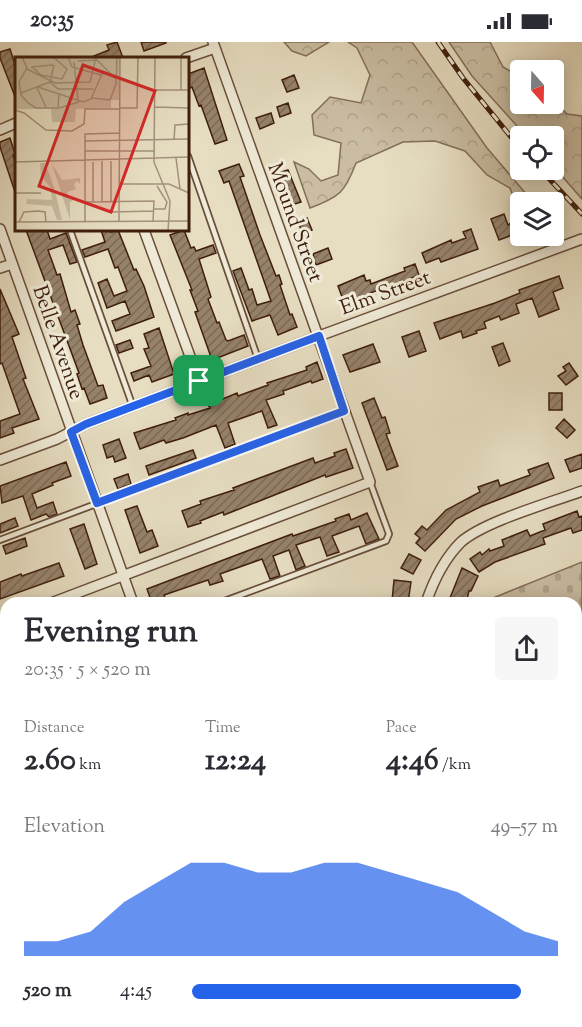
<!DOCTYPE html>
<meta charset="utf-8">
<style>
body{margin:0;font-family:"Sorts Mill Goudy",serif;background:#f7f7f7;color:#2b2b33;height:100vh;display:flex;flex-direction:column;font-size:22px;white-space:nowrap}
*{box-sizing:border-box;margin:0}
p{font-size:20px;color:#7c7c81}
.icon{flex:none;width:33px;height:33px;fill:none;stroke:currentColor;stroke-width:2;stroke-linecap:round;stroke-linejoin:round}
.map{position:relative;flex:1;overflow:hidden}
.drawer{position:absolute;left:0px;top:555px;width:582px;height:430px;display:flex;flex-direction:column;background:#fff;border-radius:18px 18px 0 0;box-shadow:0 3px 15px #0003}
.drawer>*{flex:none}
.needle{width:39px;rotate:160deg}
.tools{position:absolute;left:510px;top:18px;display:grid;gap:12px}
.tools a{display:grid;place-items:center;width:54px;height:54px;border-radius:6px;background:#fff;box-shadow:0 3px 15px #0003;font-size:30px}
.pin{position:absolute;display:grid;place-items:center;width:51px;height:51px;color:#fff;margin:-26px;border-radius:12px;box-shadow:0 3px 9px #0006}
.round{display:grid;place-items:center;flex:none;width:63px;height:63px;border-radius:6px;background:#f7f7f7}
.summary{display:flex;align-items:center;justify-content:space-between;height:102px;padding:0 24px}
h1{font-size:33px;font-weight:700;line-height:45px}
.stats{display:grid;grid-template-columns:repeat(3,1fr);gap:9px;height:102px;padding:6px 24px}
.stats div{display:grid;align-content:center}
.stats b{font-size:30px;font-weight:700}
.stats small{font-size:16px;font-weight:400}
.stats p{font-size:16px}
.chart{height:168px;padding:12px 24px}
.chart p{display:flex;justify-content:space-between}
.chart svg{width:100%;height:108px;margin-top:6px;fill:#2563eb;opacity:.7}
ul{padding:0 24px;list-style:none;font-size:20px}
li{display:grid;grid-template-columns:96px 72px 1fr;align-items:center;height:45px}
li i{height:15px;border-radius:8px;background:#2563eb}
.status{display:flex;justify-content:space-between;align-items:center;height:42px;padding:0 30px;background:#fff;direction:ltr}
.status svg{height:16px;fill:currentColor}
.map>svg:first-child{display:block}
</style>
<div class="status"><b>20:35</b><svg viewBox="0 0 49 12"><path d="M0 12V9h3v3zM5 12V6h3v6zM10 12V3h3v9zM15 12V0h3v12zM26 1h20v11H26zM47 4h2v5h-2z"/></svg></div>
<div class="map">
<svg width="582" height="985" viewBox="0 0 582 985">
<defs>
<pattern id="forest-crowns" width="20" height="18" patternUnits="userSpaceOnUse" patternTransform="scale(1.5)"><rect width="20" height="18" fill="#cabda3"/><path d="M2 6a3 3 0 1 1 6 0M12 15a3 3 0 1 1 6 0" fill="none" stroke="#afa28b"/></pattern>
<pattern id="cemetery-stones" width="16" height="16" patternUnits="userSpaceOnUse" patternTransform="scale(1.5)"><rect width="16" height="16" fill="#cabda3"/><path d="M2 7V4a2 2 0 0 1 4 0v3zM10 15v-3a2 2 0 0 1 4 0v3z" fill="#afa28b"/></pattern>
<pattern id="building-hatch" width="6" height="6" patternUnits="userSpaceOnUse" patternTransform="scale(1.5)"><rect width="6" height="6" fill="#96826b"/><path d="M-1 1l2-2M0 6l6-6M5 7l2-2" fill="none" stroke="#7c6a56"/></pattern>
</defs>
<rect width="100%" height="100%" fill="#e7dec2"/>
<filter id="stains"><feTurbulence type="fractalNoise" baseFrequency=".00333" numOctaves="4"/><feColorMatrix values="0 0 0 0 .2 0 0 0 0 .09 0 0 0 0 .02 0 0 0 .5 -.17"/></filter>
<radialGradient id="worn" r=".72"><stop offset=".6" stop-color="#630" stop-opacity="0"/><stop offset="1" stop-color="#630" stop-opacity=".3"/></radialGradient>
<path fill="url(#forest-crowns)" stroke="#846e58" stroke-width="1.5" d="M284,0H329L306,14L292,9Z
M348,0H412L487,106L533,160H520V174L510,146L487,133L465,109L435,99L403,100L356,121C345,150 340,155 310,166L294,120L309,127L321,139L338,133L341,101L314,93L312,73L330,55L361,61L370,33L357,6Z
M449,0H490L503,25L520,35V62H554V59L567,72L582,74V157L554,125V94H526L472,34Z"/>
<path fill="url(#cemetery-stones)" stroke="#846e58" stroke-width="1.5" d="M582,520V985H286L284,980H576V561H494L493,556Z"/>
<path fill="url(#building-hatch)" stroke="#3f1e0d" stroke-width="1.5" d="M117,0L123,16H89L109,8L107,3Z
M141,0H166V1L144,9Z
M10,7L16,26V57L0,16V10Z
M204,26L227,98L215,102L201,63L199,64L192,45L188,47V32Z
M294,33L299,46L287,50L282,38Z
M288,61L291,71L280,75L277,65Z
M271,71L274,81L260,87L256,76Z
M10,96L15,112L13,113L16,123V153L0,105V100Z
M239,122L244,134L240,135L260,193L276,234L279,233L282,242L280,243L290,273L292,272L297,285L278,293L270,273L252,279L233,229L241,226L249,248L252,247L257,263L271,259L229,139L224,141L219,129Z
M288,128L301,160L291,163L278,131Z
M504,172L508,183L511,181L515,192L499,198L491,177Z
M307,176L312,188L302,191L298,179Z
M471,187L478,207L441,220L439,216L426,221L422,211L451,198L452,201L466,196L463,190Z
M26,188H47L50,197L66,191L77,220L70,222L63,203L48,208L57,233L60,232L71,270L75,268L80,282L77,283L83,303L98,344L103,343L107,356L90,362L84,346L82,347L77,332L79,331Z
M101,188H110L111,190L118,188L134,228L136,227L144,244L154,275L116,289L112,279L130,272L125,259L107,266L98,241L107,237L114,254L127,249L118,225L115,226L108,207L85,215L82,208L105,200Z
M184,188L191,206L194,205L196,209L213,203L216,211L199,217L211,255L208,257L217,281L219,280L226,298L228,299L244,293L248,304L212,318L195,270L198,269L190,248H192L170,193Z
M328,206L332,217L316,223L313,212Z
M415,222L419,233L378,250V248L357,256V258L345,263L338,244L364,233L366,239L370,238L371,242L405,229L404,226Z
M559,234L563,246L553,250L559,267L539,275L532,256L516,262L519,271L501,278L499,274L484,280L486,286L476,289L477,291L463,296L461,289L440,297L434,281L495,261L520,251L519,248Z
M0,247L19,292L12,295L26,336L23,337L39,377L12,386L14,391L0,396V379L20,372L2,321L0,322Z
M159,286L174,332L152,340L149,333L134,339L131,331L151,324L144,307L149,306L144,292Z
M419,289L426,309L409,315L402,295Z
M130,298L133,306L119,311L116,303Z
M503,301L510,319L499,324L492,305Z
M373,302L380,320L350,330L343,313Z
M317,320L323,337L312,341L311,339L283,349L284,352L266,358L277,383L268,386L262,369L228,381L235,402L225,406L216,383L183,396L166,401L164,398L140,407L134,391L176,378L175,376L188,371V373L210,366L208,363L225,356L237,351L238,354L268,343L267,341L307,328L306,325Z
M569,321L578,334L566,343L558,334L566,329L563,325Z
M549,351H562V368H549Z
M374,356L382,376L385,375L390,391L386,392L398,424L387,428L362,361Z
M564,377L575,388L567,396L556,386Z
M119,397L126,416L115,420L113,414L107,416L103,403Z
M346,407L353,426L326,435L325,433L234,469L224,473L223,470L200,479L201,481L188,485L182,469L201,462L200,459L234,448L233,446L313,416L315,421L335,414L334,411Z
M193,408L196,416L149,433L146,424Z
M582,412V426L570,430L565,418Z
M66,420L71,434L52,441L53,443L32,452L37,466L53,460L57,472L49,475L46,472L31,478L23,454L2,461L0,444Z
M548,421L554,436L482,464L456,477L425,509L416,501L420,496L415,492L422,484L427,488L446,468L480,450L478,445L498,438L500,444L530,433L528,428Z
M128,432L131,442L118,447L114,437Z
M137,464L147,490L152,488L158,504L140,511L125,468Z
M577,469L579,475L582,474V488L573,491L571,486L543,496L545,502L495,520L479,530L470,517L480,510L482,513L489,507L490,509L504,504L502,498L527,488L530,494L545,488L543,482Z
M367,471L379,497L366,502L359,484L332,494L339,510L327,514L320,495L296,503L305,524L296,528L289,508L273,514L280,534L270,537L262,517L220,532L223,539L210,543L208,538L164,553L167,561H152L147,547L292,492L293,494L336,479L335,477L349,472L351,478Z
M15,476L18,484L0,491V482Z
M84,482L97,522L85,527L70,487Z
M25,496L27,504L6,512L3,504Z
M409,512L421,518L413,532L401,526Z
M59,521L64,534L0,557V540L21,532L22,534Z
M462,526L478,534L471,549H469L466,561H448Z
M394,538L411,540L408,561L392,559Z"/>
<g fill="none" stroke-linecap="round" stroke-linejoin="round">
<defs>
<path id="service" d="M188,114L258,317
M70,188L133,365
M0,498L344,369
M219,561L386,499L389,492L370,440
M576,645L582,642
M576,718L582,719
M0,766L6,764
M576,794L582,791
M576,846L582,861
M576,955L582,954
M310,980L311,985
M317,980L327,985
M429,980L431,985
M494,980V985
M409,985L416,980"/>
<path id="minor" d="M186,16L215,6
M0,88L16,81
M0,187L133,561
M144,188L199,339
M0,226L12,222
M0,418L57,397L86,382L319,294L582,197
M51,561L370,440L213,0
M426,561C433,540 445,516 461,500C485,479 550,461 582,449
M0,580L6,578
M145,980L147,985
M281,980L283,985"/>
<path id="tertiary" d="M0,981L2,985"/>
</defs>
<use href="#service" stroke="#694e3a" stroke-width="8"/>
<use href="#minor" stroke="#694e3a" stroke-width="12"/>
<use href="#tertiary" stroke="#694e3a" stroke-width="15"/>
<use href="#service" stroke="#efead7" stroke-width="4.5"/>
<use href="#minor" stroke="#efead7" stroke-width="9"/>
<use href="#tertiary" stroke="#efead7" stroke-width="12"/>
<defs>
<path id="rail" d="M438,0L463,36L520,106
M541,128L582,172"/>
</defs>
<use href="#rail" stroke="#3f1e0d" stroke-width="5"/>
<use href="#rail" stroke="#efead7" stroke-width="3" stroke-dasharray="9" stroke-linecap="butt"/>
</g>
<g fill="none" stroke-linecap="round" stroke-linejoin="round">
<defs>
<path id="route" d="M319,294L344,369L97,461L71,390L86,382Z"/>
</defs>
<use href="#route" stroke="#fff" stroke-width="12"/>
<use href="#route" stroke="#2563eb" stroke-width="8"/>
</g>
<g text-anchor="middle" stroke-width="6" stroke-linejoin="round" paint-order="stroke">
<g font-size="21" fill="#3f1e0d" stroke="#efead7">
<text transform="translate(296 180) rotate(70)" y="7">Mound Street</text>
<text transform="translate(385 250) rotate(-20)" y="7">Elm Street</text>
<text transform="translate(59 300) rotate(71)" y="7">Belle Avenue</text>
</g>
</g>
<g transform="translate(15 15)">
<rect width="174" height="174" fill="#e7dec2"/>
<path d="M25,106H30L39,130L47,163H42L37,149L11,147L12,142L37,143L35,130L26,119ZM37,107L47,123L65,121V127L62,124L59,127L61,132L52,135L54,141L61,142L55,145V163Z" fill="#cabda3"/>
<path d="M1,0H105V43H96V51L61,52L60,65H37L36,52H1Z" fill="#cabda3"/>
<path fill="none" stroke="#a4917a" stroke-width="1.5" d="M7,0L12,11L4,25L6,38L13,46L21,51H43L44,36M53,0L57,10L86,18M140,0L139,105L155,144L153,174M166,0V33M63,4L82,3L101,22M59,5L63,44M16,10L38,8M17,10L26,18L47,22L52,12L38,0M12,12L40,26L75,25L81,0M35,25L43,32H79M23,30L68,45L76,42L87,17L91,15M22,31L31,50M140,33H174M6,36L35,25L39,8M77,41L95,43L101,27L102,0M140,50L174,51M44,51L64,45M105,51H122L123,0M0,53L9,56L31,73L57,74L69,67L70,52H105M159,83L160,68L174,67M70,84L174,82M70,94H140M161,101L165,132M0,105L174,100M105,127H154L174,136M0,136H26M96,144V104M70,145L139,144L138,164M78,145V105M87,145V104M139,152H150L152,145L142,129M97,155L139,154M70,164V77L105,76M104,164L105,0M0,165L174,164M4,165L9,155L23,154L30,155L31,165"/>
<path fill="#d62828" fill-opacity="0.15" stroke="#d62828" stroke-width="3" d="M68,8L140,34L96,155L24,129Z"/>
<rect width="174" height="174" fill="none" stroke="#3f1e0d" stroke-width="3"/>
</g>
<rect width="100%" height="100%" filter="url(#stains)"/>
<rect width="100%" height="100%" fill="url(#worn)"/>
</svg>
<div class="tools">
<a><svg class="needle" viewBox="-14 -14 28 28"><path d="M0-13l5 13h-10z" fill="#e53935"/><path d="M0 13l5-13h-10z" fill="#7c7c81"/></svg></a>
<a><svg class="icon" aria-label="locate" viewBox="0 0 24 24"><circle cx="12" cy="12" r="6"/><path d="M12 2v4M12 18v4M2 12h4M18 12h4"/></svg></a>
<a><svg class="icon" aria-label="layers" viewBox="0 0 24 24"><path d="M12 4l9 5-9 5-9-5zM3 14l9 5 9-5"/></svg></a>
</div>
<div class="pin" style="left:199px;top:339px;background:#1e9e55"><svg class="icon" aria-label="arrive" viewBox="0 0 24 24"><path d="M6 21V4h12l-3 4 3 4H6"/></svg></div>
<section class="drawer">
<div class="summary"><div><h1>Evening run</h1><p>20:35 · 5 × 520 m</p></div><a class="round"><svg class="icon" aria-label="share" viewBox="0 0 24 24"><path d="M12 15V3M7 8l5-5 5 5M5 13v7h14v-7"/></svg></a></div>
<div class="stats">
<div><p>Distance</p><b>2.60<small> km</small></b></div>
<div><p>Time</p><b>12:24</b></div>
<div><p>Pace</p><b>4:46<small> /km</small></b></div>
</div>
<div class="chart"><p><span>Elevation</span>49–57 m</p>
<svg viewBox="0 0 160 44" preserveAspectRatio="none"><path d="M0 44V38L10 38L20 34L30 22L40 14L50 6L60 6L70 10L80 10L90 6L100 6L110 10L120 14L130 18L140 26L150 34L160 38V44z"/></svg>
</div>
<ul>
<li><b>520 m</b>4:45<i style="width:90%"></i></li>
</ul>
</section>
</div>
